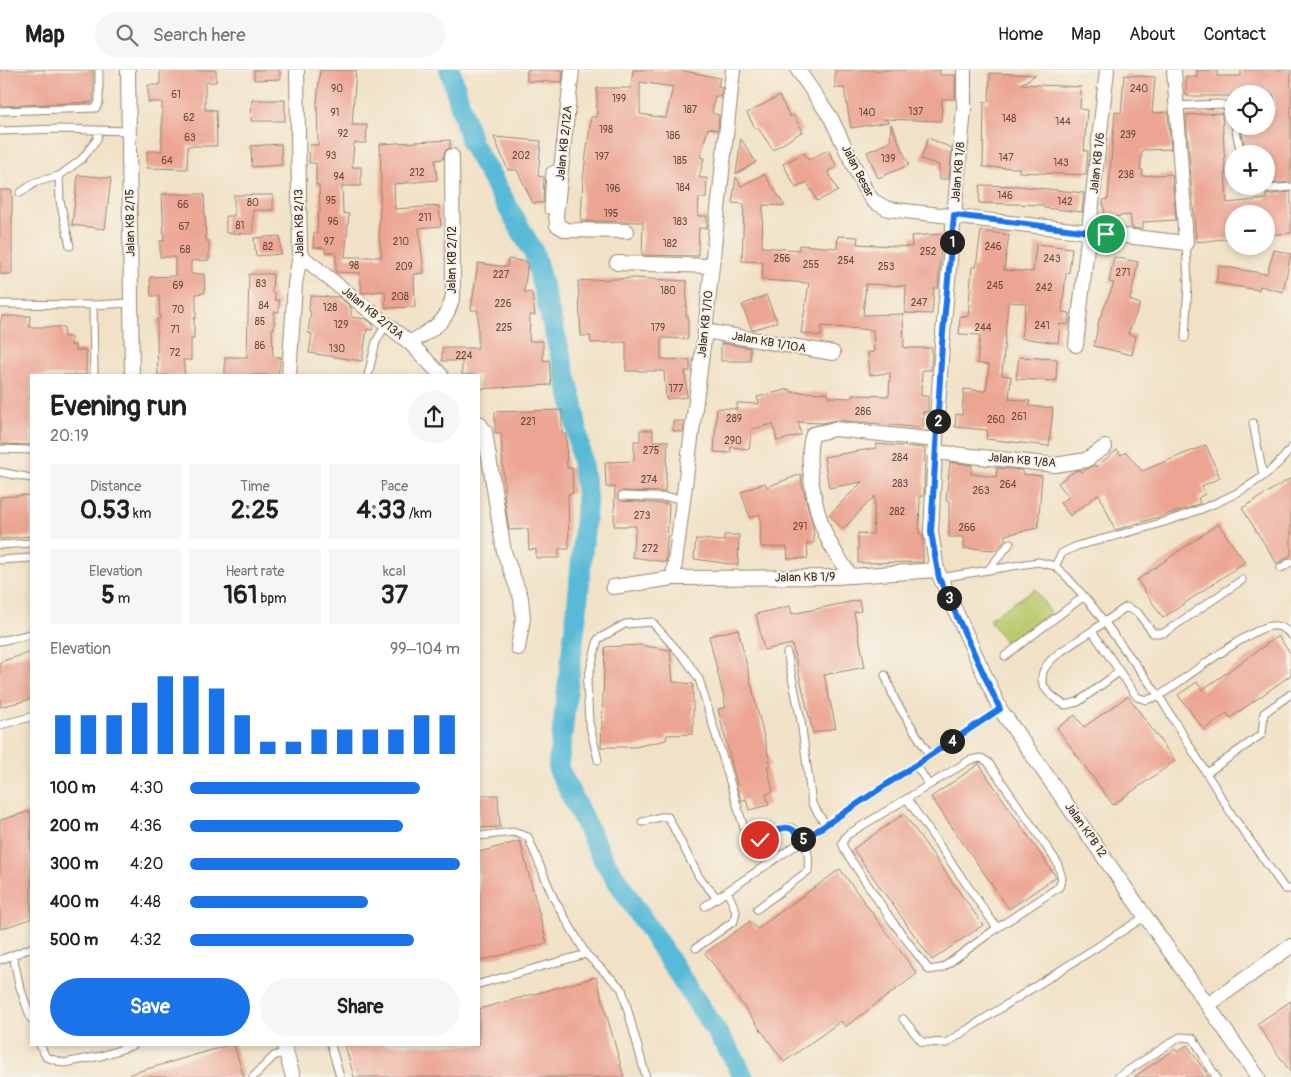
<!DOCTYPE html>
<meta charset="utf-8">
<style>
body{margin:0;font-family:Pangolin,sans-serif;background:#f6f6f6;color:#202124;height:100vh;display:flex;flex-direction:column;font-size:19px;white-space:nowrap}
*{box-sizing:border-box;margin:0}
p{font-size:16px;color:#757577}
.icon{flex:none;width:28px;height:28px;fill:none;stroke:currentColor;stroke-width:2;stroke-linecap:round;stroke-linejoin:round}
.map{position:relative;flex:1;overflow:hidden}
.drawer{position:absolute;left:30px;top:304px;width:450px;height:672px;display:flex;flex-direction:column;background:#fff;border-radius:0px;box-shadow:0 2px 8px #0003}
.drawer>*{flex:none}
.fabs{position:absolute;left:1225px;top:15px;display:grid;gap:10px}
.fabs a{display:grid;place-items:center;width:50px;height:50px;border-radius:50%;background:#fff;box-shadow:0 2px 8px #0003;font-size:25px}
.pin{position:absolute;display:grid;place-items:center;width:42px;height:42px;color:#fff;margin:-21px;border:2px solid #fff;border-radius:50%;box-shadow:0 1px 5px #0007}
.km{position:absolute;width:25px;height:25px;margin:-12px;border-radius:50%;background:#222;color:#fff;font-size:14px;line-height:25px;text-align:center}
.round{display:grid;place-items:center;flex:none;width:52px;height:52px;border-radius:26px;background:#f6f6f6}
.overview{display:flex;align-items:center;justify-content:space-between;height:85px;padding:0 20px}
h1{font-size:28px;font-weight:800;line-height:38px}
.figures{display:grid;grid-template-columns:repeat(3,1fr);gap:8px;height:85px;padding:5px 20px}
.figures div{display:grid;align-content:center;border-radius:0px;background:#f6f6f6;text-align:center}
.figures b{font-size:25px;font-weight:800}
.figures small{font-size:14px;font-weight:400}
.figures p{font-size:14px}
.chart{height:140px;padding:10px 20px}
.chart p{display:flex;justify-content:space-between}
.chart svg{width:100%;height:90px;margin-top:5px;stroke:#1a73e8;stroke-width:6}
.button{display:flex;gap:10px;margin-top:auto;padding:10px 20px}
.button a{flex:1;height:58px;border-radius:30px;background:#1a73e8;color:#fff;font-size:20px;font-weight:800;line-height:58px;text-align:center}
.button a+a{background:#f6f6f6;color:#202124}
ul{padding:0 20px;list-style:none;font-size:16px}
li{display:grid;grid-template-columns:80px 60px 1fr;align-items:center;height:38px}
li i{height:12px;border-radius:6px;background:#1a73e8}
header{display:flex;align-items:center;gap:30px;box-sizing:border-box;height:70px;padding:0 25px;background:#fff;border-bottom:1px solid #e0e0e0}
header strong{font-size:24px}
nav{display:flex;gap:28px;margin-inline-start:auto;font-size:18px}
.search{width:350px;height:45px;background:#f6f6f6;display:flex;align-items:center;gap:12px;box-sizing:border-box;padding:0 18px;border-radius:28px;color:#757577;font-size:19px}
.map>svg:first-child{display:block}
</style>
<header>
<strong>Map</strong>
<div class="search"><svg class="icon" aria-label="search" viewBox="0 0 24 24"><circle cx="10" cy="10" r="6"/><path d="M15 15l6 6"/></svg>Search here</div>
<nav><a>Home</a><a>Map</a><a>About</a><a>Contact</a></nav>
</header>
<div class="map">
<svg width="1291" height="1007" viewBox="0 0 1291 1007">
<rect width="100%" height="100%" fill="#f7f3e8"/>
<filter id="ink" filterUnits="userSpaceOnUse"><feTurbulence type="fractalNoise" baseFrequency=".02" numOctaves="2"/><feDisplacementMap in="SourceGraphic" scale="10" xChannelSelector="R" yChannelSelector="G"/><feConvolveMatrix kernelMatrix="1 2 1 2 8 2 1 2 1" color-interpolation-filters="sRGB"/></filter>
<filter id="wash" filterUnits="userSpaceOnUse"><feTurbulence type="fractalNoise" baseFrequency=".0096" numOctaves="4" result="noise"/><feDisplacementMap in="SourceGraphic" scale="20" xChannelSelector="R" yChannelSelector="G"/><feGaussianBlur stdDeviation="1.12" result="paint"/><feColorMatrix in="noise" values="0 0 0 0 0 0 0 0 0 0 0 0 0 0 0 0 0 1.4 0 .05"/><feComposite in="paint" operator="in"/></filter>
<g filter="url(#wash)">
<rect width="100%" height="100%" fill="#f1e2c7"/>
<path fill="#bacb6e" stroke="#7a7a46" d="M1035,519L1051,543L1006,573L989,549Z"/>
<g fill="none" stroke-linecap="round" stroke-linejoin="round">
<path stroke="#58bad6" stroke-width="21" d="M450,0L471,72L534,183L573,334L587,428L577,539L558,698L603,789L735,990L743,1007"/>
</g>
<g id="blocks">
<path fill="#eca593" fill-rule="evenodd" d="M0,0H93V32L0,36Z
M160,0H216V12H205V40H216L217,76H188L187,99L147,98V81H162V32H148V15H160Z
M254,0H280V9L254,10Z
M320,0H356L352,55H367L366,73H354L352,97H361V116H342L343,143L349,144L345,187H382L379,164L381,109L380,74L450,70V78L445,81L443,89L435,90L437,110L394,114L395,139L439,136L441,156L419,158L424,203L414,204L415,237L386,238L385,221L362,223L360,203L336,202V183L325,182V178L313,177L314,163L317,164L318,143H320L319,115H316V93H309L310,75H318L317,33Z
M527,0H563L562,12L527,11Z
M633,0H680L720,8L718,16L722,17L721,27L715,26L712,43L719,45L718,60L708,58L700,87L704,88L699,108H707L706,128H699L698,146H707V158H699L698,186L642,185L643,152L581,151L583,109L591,47H597V18H631ZM640,12L673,17L666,48L640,44Z
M835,0H940V5H955V29H942L941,51L883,49L889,52L851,58L844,18H835Z
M1197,0H1217V6H1241V0H1291V112L1266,114V84H1254V80L1245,79L1241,60V56H1266V41L1275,40L1274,25L1231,24V26H1186V7H1197Z
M990,3L1036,5L1021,14L1081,17L1080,39L1087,40L1084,81H1088L1086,105L1019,102V98L983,97L984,32H989Z
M1124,5L1155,7L1152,43L1168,42L1171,79L1142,80L1140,100H1143L1142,106L1172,104L1176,150L1143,152V158L1137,159L1132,158L1130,145L1105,148L1103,130L1108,129L1115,42L1121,43Z
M779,26L790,47L793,45L803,61L773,80L758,58L756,60L747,43Z
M252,30H285V51H251Z
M1222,43L1227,133L1266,129V125L1291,122V163L1266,165V144H1234V168L1196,172L1186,45Z
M891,54L909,95L878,108L867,82L890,72Z
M494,67L541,71L538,106L544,107L543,133H533L517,100H508Z
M928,68L952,78L949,109H939V95L921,89Z
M741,69L756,92L736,104Z
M281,74L282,95L252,97L251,76Z
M828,80L837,97L828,101L838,121L817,131L807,112L796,118L783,94L804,83L808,90Z
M764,104L785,136L763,135L762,177L799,180V175L837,178L838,166L858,167L857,174L912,177L911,166L942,164L938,218H934L932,244L905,243L906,216L866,214L863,245L903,244L904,278H932L931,300H922L921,326H928V342H923V358L836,350L823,353L798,352L801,365L777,371L773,354L752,359L749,379L731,377L730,383L714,382L717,338L737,339V333L759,334L757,327L790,319L791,322L828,323V327L852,328V325L889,326L890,303L870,305L868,283L874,282L873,260L822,256L821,266L801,263L809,213L762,210L763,192L742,191L744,134L732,133L736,107L741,116Z
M78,105L111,108L105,159L72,155Z
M980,115L1018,116L1084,123L1082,142L1044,138V135L979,133Z
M0,120H12V204H0Z
M162,124H204L206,171H209V190L191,191V204H204L205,223L196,224V248H194V269H191V290H183L185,305H158L157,268V249H160L159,226H151L150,207L175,206V187H160V171H164Z
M234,125H273V140H253V164L226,163V146H234Z
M981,161L1009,165L1004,200L1033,202L1036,174L1072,178L1069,203H1066L1062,242L1070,243L1068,255L1060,254L1058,273L1021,268L1026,233L1008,232L1002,305L1011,306L1009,329L1030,331L1029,336L1053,338L1049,376L986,369L987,360L955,357L956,344L962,345L964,319L985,321L987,315L989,295L977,293L980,265L959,264L960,246L968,247L972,197H976Z
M280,166L281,184L256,186L254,168Z
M1274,180L1291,184L1283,222L1260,216L1259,220L1216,213L1219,196L1267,204Z
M1114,187L1138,192L1130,230L1140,234L1128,264L1136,266L1132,285L1094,276L1099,250L1114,213L1109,212Z
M508,189L528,192L524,222L532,223L535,245H530L529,271H543V291L549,290L551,315L479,319V305H462V291H442V278H478V240H471L478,193L507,197Z
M249,204H273L272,223H275V230H279V242H274V259H272L273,287H281L278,305H225V287H247Z
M633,208L687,211L686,246H688V269L661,268V289L690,290V301H685L687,327L666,329L664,301H626V272L591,273L590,266H581L578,211Z
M766,225L777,252L752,260L742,235Z
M310,226L339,227L351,237V247L366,249L373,254L372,260L367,259L362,291L309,283L312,264L308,263L311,241H309Z
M2,246H30L29,257H64V267H71V275H75V280H86V305H31V375L0,374V256Z
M721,273L750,278V291H721Z
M1019,287L1057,289L1056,311L1016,309Z
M562,340V364H566L567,398H572L573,423L568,424L569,479H559V488H536V479L529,480L528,459L509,460L505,432L501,363H495V342Z
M673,351H684L683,362L673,361Z
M640,360H653V371H668L665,422L622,421L617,426L622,431L669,434L666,492L632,487L636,456H614L615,417H606L605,392L634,391V371H640Z
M876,374L925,378L924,426H920L919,464H923V492L858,493V463L873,464L875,426L843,459L829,445L862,412L829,418L824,387L876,378Z
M1206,375L1220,408L1202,416L1205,424L1198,428L1200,433L1192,437L1115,460L1099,424L1070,446L1060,433L1069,427L1058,413L1075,401L1079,400L1081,402L1095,395L1096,397L1117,380L1121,385L1126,382L1142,401Z
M950,392L972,395L971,404L996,407L997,398L1022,400V404L1042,406L1038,458L1005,465V470L997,480L964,478V467H949V431H946Z
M801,404L802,415L813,456L814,473H807L808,488L788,489L787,477H761L760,444L750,448L741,422L765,413L767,417Z
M1291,408V485L1277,494L1242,438Z
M31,425V466L0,469V427Z
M1218,454L1245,492L1163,548L1137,510Z
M724,465H739L738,495L694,489L696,469L724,471Z
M859,530L861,541L854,542L865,597L824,605L836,658L813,663L792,574L764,580L756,544L790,536L792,544Z
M738,559L771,696H767L773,722L766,724L769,735L749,740L746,729L741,731L718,639L726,637L709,566Z
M1278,566L1291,584V605L1230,648L1227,643L1204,660L1178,625L1197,612L1202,620Z
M639,575L670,580L673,612L693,614V664L667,665L666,670L635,677H601L605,577Z
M31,582V629L0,637V592Z
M1128,626L1175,691L1113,735L1057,658L1075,645L1084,657Z
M979,694L1056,807L1009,839L931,727Z
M479,725H498L500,757L479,758Z
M31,741V849L0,859V750Z
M904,744L983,855L932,890L853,779Z
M520,771L547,873L479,891V782Z
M840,799L917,904L845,957L841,951L784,992L705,883L750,851L757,859Z
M596,907L624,1007H354L345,975H479V939Z
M1291,931V1003L1257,954Z
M229,975H234L244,1007H130V1004Z
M1187,975L1209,1007H1134L1175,979L1177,982Z"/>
</g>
</g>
<g filter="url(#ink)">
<use href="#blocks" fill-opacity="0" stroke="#968672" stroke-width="1"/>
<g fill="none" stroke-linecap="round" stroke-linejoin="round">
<defs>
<path id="service" d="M1176,36L1219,34L1227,36L1234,50
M0,41L96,38L99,32V0
M1235,56L1241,84
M0,61L59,59L129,61
M59,106L60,131L70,176
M1248,116L1257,120L1291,117
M20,123L36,112L59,106L82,89L97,69L99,61
M548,140L550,101L561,96
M0,234L93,235L131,233
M93,235L94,305
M1185,268L1188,214L1186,173
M368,305L376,272L386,254
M1253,353L1263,405
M0,379L31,380
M0,402L31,408
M622,426L683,428
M0,475L31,473
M0,490L31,488
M1055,496L1062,483L1077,476C1142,458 1251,436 1291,378
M1281,498L1291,492
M989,499L1010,473
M939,508L1038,492L1055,496L1067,507L1094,538L1159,626L1234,748L1285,819H1291
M1242,510L1164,563H1153L1138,543L1126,537L1092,561L1137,627L1146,630L1159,626C1180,612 1251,558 1271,556C1279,555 1286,559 1291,565
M1092,561C1063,581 1012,604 1065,635L1078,632L1119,602
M0,571L31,564
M787,583L801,651L812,734L826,755
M1005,586L1083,527
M885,605L895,630L930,686
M0,655L31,647
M981,688L988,692L1057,792L1062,808L1059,817L997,858L942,898L929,900L892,851L845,781L842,773L847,765L970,690Z
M598,690L589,652L587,613L598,569L625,554L652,552L686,590L699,609L747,768C768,779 784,739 802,768C809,780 809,788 808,801L757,839
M916,695L929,715
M1207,703L1262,664L1264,643L1291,624
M907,729L997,858
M642,752L660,747H668L699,807L717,828
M479,766L513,762L528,767L554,829L586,884L622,919L646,1007
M705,836L1000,639
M696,878L734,851L736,841L727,821
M13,885L19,914L31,949
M0,890L31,878
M479,914L586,884
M903,949L922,972L946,973L1146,846
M40,975L46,987L64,993L101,986L134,975
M331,975L340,1007
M253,1007L274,986L285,982
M1118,1007L1180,967L1193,968L1216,1007"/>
<path id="minor" d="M128,0L132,305
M572,0L556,145L557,155L566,160L627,161
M798,0L831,48L866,121L873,131L888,139L1186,173L1174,0
M964,0V39L942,274L935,382L931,462L937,500L1000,639L1258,1007
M300,185L410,273L441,305
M617,193L711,196
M705,261L833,283
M410,273C434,257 447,255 453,225L452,86
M1076,275L1107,0
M289,305L295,214L300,185L297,0
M479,353L485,362L504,482L521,528L523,548L518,578
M935,382L1055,395L1086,390L1105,377
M850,506C842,492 831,478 825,463C815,440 804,387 813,364L835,359L936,370
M673,508L705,261L733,0
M613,517L673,508L836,507L937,500
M1208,935L1291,876
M284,975L293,1007"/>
</defs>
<use href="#service" stroke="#968672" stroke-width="9"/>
<use href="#minor" stroke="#968672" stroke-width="16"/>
<use href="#service" stroke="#fff" stroke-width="7"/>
<use href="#minor" stroke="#fff" stroke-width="14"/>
</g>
</g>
<g fill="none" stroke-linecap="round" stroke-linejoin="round" filter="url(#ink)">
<defs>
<path id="route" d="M760,770C779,759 789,749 803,770L1000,639L939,508L931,462L942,274L954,145L1106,164"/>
</defs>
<use href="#route" stroke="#fff" stroke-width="10"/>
<use href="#route" stroke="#1a73e8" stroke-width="6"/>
</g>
<g text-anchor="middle" stroke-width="4" stroke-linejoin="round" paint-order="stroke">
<g font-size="10" fill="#67493b">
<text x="337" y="22">90</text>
<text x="1139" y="22">240</text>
<text x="176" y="28">61</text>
<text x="619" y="32">199</text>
<text x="690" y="43">187</text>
<text x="916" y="45">137</text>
<text x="335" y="46">91</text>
<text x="867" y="46">140</text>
<text x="189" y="51">62</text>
<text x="1009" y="52">148</text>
<text x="1063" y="55">144</text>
<text x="606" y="63">198</text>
<text x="343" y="67">92</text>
<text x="1128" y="68">239</text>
<text x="673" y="69">186</text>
<text x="190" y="71">63</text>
<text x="331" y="89">93</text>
<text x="521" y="89">202</text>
<text x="602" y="90">197</text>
<text x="1006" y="91">147</text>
<text x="888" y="92">139</text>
<text x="167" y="94">64</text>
<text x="680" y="94">185</text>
<text x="1061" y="96">143</text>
<text x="417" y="106">212</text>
<text x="1126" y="108">238</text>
<text x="339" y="110">94</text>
<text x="683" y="121">184</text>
<text x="613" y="122">196</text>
<text x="1005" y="129">146</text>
<text x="331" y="134">95</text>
<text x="1065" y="135">142</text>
<text x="253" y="136">80</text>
<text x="183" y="138">66</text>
<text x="611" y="147">195</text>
<text x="425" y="151">211</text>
<text x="333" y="155">96</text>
<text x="680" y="155">183</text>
<text x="240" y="159">81</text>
<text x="184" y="160">67</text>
<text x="329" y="175">97</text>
<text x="401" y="175">210</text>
<text x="670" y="177">182</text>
<text x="268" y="180">82</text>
<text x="993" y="180">246</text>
<text x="185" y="183">68</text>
<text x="928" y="185">252</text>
<text x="782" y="192">256</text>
<text x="1052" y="192">243</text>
<text x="846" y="194">254</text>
<text x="811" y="198">255</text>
<text x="354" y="199">98</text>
<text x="404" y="200">209</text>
<text x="886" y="200">253</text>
<text x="1123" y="206">271</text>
<text x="501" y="208">227</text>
<text x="261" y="217">83</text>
<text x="178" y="219">69</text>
<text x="995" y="219">245</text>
<text x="1044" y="221">242</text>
<text x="668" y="224">180</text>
<text x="400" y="230">208</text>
<text x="919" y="236">247</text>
<text x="503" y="237">226</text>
<text x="264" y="239">84</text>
<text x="330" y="241">128</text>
<text x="178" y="243">70</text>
<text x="260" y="255">85</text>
<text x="341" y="258">129</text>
<text x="1042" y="259">241</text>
<text x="504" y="261">225</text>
<text x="658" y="261">179</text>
<text x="983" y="261">244</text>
<text x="175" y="263">71</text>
<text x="260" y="279">86</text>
<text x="337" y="282">130</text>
<text x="175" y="286">72</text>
<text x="464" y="289">224</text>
<text x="676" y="322">177</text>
<text x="863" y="345">286</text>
<text x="1019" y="350">261</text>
<text x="734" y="352">289</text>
<text x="996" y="353">260</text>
<text x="528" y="355">221</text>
<text x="733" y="374">290</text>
<text x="651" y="384">275</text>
<text x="900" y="391">284</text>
<text x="649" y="413">274</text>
<text x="900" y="417">283</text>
<text x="1008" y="418">264</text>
<text x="981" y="424">263</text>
<text x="897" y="445">282</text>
<text x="642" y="449">273</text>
<text x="800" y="460">291</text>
<text x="967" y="461">266</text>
<text x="650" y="482">272</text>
</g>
<g font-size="12" fill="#3b2a1e" stroke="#f7f3e8">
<text transform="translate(564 73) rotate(-84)" y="4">Jalan KB 2/12A</text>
<text transform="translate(1097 93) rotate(-84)" y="4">Jalan KB 1/6</text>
<text transform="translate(858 101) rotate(63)" y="4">Jalan Besar</text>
<text transform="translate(958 102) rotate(-85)" y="4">Jalan KB 1/8</text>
<text transform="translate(130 153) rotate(-91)" y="4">Jalan KB 2/15</text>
<text transform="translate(299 153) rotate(-91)" y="4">Jalan KB 2/13</text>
<text transform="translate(452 190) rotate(-90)" y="4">Jalan KB 2/12</text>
<text transform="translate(373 243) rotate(39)" y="4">Jalan KB 2/13A</text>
<text transform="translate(705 254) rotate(-84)" y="4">Jalan KB 1/10</text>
<text transform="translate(769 272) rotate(10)" y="4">Jalan KB 1/10A</text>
<text transform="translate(1022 390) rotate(5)" y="4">Jalan KB 1/8A</text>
<text transform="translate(805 507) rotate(-1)" y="4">Jalan KB 1/9</text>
<text transform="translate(1086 760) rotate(55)" y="4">Jalan KPB 12</text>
</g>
</g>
</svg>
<div class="fabs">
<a><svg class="icon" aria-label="locate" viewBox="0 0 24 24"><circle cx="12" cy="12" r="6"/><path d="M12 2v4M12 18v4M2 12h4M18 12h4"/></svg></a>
<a>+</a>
<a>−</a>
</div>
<div class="pin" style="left:1106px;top:164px;background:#1e9e55"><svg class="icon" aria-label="arrive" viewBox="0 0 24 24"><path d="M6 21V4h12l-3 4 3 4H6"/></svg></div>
<div class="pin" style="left:760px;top:770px;background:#d93025"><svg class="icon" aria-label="check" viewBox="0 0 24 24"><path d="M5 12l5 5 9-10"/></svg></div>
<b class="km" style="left:952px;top:172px">1</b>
<b class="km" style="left:938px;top:351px">2</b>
<b class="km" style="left:949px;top:528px">3</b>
<b class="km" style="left:952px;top:671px">4</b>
<b class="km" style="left:803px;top:769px">5</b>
<section class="drawer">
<div class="overview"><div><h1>Evening run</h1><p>20:19</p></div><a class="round"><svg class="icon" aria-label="share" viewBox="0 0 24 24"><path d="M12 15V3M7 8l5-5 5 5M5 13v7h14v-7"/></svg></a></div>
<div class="figures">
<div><p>Distance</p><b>0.53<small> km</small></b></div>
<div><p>Time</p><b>2:25</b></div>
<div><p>Pace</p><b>4:33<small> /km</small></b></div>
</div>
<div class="figures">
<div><p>Elevation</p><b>5<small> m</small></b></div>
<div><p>Heart rate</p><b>161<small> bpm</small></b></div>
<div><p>kcal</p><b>37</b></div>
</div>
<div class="chart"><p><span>Elevation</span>99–104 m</p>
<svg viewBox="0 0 160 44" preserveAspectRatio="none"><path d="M5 44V25M15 44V25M25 44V25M35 44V19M45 44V6M55 44V6M65 44V12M75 44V25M85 44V38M95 44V38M105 44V32M115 44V32M125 44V32M135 44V32M145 44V25M155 44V25"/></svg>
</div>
<ul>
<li><b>100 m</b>4:30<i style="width:85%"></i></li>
<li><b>200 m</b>4:36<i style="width:79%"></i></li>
<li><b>300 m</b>4:20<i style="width:100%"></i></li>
<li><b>400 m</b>4:48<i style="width:66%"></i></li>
<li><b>500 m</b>4:32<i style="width:83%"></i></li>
</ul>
<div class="button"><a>Save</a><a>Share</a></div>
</section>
</div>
